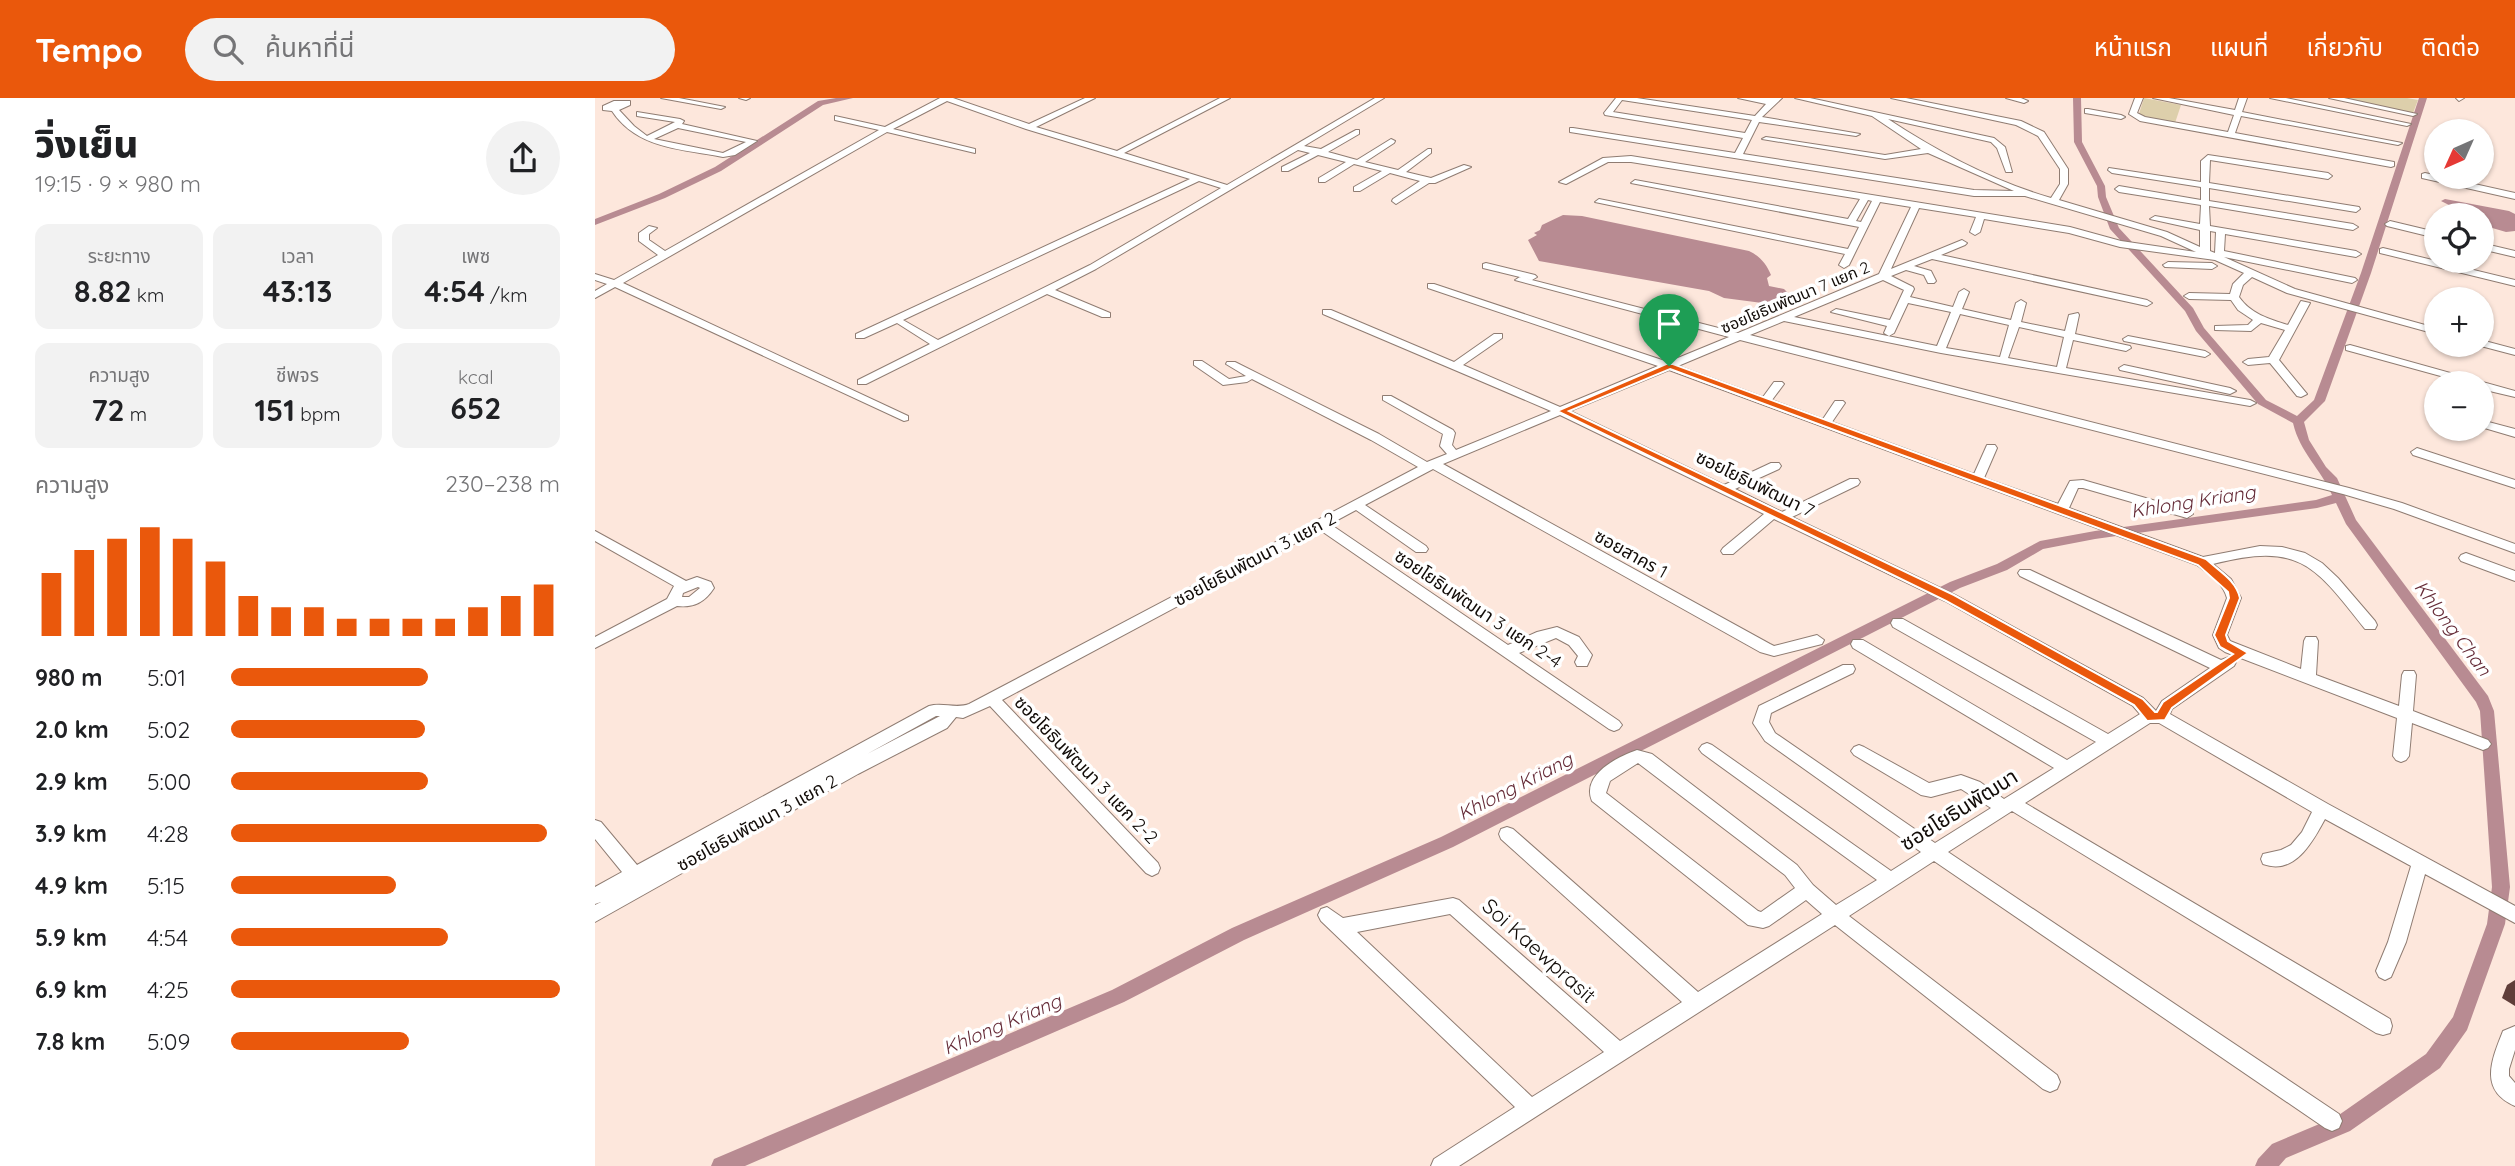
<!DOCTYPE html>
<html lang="th">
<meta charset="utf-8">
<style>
body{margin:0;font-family:Quicksand,"Noto Sans Thai",sans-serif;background:#f2f2f2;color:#202124;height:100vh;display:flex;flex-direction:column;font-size:26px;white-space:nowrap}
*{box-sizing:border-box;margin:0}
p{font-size:23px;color:#757577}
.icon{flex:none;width:38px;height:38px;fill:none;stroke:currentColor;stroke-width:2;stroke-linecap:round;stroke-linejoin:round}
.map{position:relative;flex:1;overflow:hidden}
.drawer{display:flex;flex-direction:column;background:#fff;width:595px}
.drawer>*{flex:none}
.needle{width:46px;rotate:225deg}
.tools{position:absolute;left:1829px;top:21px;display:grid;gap:14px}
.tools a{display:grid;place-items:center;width:70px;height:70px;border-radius:50%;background:#fff;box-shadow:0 2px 5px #0004;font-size:35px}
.pin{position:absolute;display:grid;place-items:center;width:60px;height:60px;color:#fff;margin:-72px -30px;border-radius:50% 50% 50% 0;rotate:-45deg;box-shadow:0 0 7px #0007}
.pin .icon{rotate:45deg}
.round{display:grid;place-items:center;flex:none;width:74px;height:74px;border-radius:37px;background:#f2f2f2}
.overview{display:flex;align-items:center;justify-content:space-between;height:119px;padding:0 35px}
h1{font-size:38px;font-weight:800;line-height:52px}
.stats{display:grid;grid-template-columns:repeat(3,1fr);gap:10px;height:119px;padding:7px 35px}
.stats div{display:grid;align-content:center;border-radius:14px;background:#f2f2f2;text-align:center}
.stats b{font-size:30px;font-weight:800}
.stats small{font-size:19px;font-weight:400}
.stats p{font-size:19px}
.chart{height:196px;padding:14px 35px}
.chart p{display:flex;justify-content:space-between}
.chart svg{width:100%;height:126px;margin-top:7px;stroke:#ea580c;stroke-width:6}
ul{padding:0 35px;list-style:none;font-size:23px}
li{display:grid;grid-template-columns:112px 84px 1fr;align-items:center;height:52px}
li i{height:18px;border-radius:9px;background:#ea580c}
header{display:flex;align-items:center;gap:42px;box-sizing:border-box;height:98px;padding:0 35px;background:#ea580c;color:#fff}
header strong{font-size:33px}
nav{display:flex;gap:38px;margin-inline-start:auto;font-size:24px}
.search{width:490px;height:63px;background:#f2f2f2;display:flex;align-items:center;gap:18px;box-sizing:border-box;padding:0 24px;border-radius:38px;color:#757577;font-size:26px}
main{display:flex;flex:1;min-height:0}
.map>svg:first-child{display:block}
</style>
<header>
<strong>Tempo</strong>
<div class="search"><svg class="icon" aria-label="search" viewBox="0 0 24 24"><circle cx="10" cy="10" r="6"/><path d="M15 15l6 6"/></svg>ค้นหาที่นี่</div>
<nav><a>หน้าแรก</a><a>แผนที่</a><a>เกี่ยวกับ</a><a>ติดต่อ</a></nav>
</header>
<main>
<section class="drawer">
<div class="overview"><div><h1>วิ่งเย็น</h1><p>19:15 · 9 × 980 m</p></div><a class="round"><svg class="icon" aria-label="share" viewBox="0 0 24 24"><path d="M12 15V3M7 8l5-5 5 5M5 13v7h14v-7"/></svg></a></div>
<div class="stats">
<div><p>ระยะทาง</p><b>8.82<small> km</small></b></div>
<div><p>เวลา</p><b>43:13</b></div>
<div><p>เพซ</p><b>4:54<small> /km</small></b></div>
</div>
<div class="stats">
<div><p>ความสูง</p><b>72<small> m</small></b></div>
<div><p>ชีพจร</p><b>151<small> bpm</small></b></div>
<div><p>kcal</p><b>652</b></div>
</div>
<div class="chart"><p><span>ความสูง</span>230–238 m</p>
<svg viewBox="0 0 160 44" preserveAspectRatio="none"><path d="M5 44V22M15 44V14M25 44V10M35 44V6M45 44V10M55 44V18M65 44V30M75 44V34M85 44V34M95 44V38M105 44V38M115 44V38M125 44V38M135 44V34M145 44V30M155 44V26"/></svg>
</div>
<ul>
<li><b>980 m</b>5:01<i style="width:60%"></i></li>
<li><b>2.0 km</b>5:02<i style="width:59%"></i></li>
<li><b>2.9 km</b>5:00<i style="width:60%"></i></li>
<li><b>3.9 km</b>4:28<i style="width:96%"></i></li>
<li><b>4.9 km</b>5:15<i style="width:50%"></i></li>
<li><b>5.9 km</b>4:54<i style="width:66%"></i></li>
<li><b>6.9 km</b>4:25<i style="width:100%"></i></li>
<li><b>7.8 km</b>5:09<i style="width:54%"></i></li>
</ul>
</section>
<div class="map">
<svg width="1920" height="1068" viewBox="0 0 1920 1068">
<rect width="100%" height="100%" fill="#fde7dc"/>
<path fill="#ddcfab" d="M1549,0L1586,7L1580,25L1543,19Z
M1740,0H1812L1823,2L1818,15Z"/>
<path fill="#b88b92" d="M1850,101L1914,113L1920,116V133L1911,134L1887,127L1886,117H1865L1855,111L1856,108L1846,103Z
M968,117L987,118L1154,153C1165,158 1172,167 1176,177L1172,180L1174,188L1189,191L1193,195L1175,206L1129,200L1114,193L944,163L933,142L942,137L939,135L945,132L947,127Z"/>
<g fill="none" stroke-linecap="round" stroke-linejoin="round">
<path fill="#b88b92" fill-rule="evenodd" d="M241,0H258L228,7L126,73L70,100L0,127V121L64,96L120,69L223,3Z
M1478,0H1486L1487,44L1510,88L1511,99L1524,130L1598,210L1609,230L1671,302L1702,318L1719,302L1766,175L1824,0H1832L1776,175L1730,303L1709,324L1714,342L1731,369L1742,380L1761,422L1893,598L1899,613L1915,789L1910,826L1872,932L1845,970L1755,1033L1691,1060L1684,1068H1660L1663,1061L1677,1046L1741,1019L1831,956L1858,919L1892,826L1897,789L1885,613L1881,604L1751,426L1741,405L1722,410L1500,441L1448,451L1412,472L1365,490L858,749L649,842L529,904L150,1068H116L119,1061L517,892L637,830L846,739L1355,484L1402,466L1445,443L1500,433L1721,402L1737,397C1726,371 1705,355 1698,325L1663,306L1601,233L1590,213L1515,131L1503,99L1502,88L1479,44Z"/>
<defs>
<path id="minor" d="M66,0H84L130,9L126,11Z
M144,0H155L151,2Z
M345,0H358L434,26L490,0H500L441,29L522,53L625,0H635L529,55L632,87L780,0H789L709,48L726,51L761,32H764V36L733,54L762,62L796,41L800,43L799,45L770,64L803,72L833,51H836V55L811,74L836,80L869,67L876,69L840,85H834L801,106L797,103L798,101L825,83L795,75L765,93H759V89L787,73L759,66L730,84H724V80L751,64L723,57L693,73H687V69L715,55L703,52L501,171L460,192L515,215V219H507L452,196L271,286H263V282L335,246L302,225L269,240H261V236L595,81L431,31L352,3L298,31L380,51V55L292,34L28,185L313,318V322L309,323L20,189L0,200V193L12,186L0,182V176L19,182L63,157L44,143V135L54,128L62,130L54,136V142L70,153L284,32L240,22V18L290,29ZM604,83L626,90L495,167L343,242L308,222Z
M1021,0H1042L1160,18L1171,6L1143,0H1187L1167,19L1265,36L1261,38L1164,24L1148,56L1379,92L1419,93L1333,55L1290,61L1167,41L1171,39L1290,57L1326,51L1277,18L1200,0H1215L1399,40L1410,49L1417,74H1411L1402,50L1396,44L1293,21C1343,54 1398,83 1456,100L1465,86V71L1443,38L1421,27L1296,0H1311L1426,23L1449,34L1473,71V86L1464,102L1572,134L1605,149V132L1555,121L1560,118L1605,126L1606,107L1524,94L1520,91L1524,88L1606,102V89L1517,75L1513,72L1514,70L1606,84V63L1613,57L1733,75L1737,78L1733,81L1615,62L1614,85L1764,109L1765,111L1761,114L1614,90V103L1758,126L1763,129L1758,132L1614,108L1615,128L1761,153L1766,156L1761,159L1630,136L1629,153L1760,180L1762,182L1757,185L1629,159L1700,191L1841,230V236L1692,195L1657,179L1648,187L1644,199C1656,216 1674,221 1693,227L1706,203L1715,205L1684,262L1712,296L1706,299L1702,298L1675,265L1653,267L1648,264L1653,261L1674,259L1690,232L1666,225L1656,233L1620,232V228L1653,227L1658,222L1643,212L1636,202L1594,201L1589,198L1594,195L1635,196L1638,186L1649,175L1620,162L1525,149L1474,135L1389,121L1385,134L1380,137L1375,134L1381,119L1324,110L1296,171L1367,142L1372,145L1370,147L1346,157L1552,202L1557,205L1552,208L1337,161L1319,168L1336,173L1341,183L1339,185H1333L1329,177L1311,172L1296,178L1318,189L1319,191L1315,199L1358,209L1364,194L1369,191L1374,194L1367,211L1416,222L1421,205L1426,202L1431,205L1426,224L1470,233L1474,217L1483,215L1484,217L1480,236L1535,248L1536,250L1531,253L1478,242L1471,270L1655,302L1661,305L1655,308L1346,255L1189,223L1155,237L1754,390L1807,405L1920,446V455L1799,411L1748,396L1145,242L1083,268L1168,299L1179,284H1187L1189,286L1177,302L1228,321L1240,303H1248L1250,305L1237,324L1379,376L1392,347H1400L1402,350L1389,380L1463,406L1475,383L1488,382L1596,413L1598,416L1592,420L1488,390H1483L1474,410L1608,459L1665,448L1687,449L1710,455L1727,465L1743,480L1780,523L1782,527L1780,531H1770C1719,466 1704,444 1618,466L1636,481L1646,500L1632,537L1635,543L1706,571L1709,543L1711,539H1721L1723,543L1721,577L1804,608L1807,577L1809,573H1819L1821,577L1818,613L1893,642L1896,646L1893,650L1888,652L1817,625L1814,658L1811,662L1806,664L1801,662L1798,658L1802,620L1630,554L1624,550L1618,537L1632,500C1628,485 1615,477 1602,467L1074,272L975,313L1129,387L1176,365H1184L1186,368L1184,371L1140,391L1187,414L1255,381H1263L1265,384L1263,387L1197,419L1360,497L1548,600L1561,613L1567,603L1615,570L1425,478L1423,475L1425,472H1435L1626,562L1634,559L1639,560L1641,564L1639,568L1577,611L1575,616L1733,706L1920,808V825L1830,776L1811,844L1796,879L1790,882L1784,879L1781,873L1793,844L1816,768L1730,721C1718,743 1700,778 1668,766L1666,761L1668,756L1686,752L1696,747L1707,734L1717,714L1564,625H1555L1430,705L1795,921L1797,928L1795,935L1788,937L1781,935L1417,713L1353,754L1744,1016L1747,1023L1744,1030L1737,1033L1730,1030L1339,763L1254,818L1462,977L1465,984L1462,991L1455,994L1448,991L1240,827L864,1068H836L839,1061L920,1009L726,823L723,817L726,811L732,809L748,820L858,800L864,802L1025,943L1087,904L906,741L904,736L906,731L912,729L918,731L1103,894L1227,816L1211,802L1174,828L1168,830L1153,827L997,703C986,677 1022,659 1042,652L1057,656L1202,767L1218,787L1241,807L1282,782L1107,655L1104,651L1107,647L1112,645L1117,647L1296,773L1326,754L1170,643L1158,625L1164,608L1248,567H1258L1260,571L1258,575L1176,615L1174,624L1180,635L1340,745L1396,710L1366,691L1336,699L1326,697L1259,657L1256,653L1259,649L1264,647L1269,649L1334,685L1366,677L1385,684L1409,701L1459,670L1258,550L1256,546L1258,542H1268L1472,662L1501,644L1298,529L1296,525L1298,521H1308L1513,636L1545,616L1538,608L1350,503L1179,421L1138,456H1128L1126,453L1128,450L1169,416L965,317L848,366L1175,546L1179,548L1222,537L1229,542L1227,546L1179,558L1165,554L838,371L770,407L831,448L833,451L831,454H821L761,412L735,426L913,547L942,534L962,529L984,539L997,557L992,568H982L980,564L983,558L974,547L961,540L924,555L1024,623L1027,627L1024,631L1019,633L1014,631L725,432L407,602L563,765L565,770L563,775L557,778L551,775L395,608L368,620L361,619L352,630L263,676L0,824V807L6,804L0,806V789L27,774L0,741V722L6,724L42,767L334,608C347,604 361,611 374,606L823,369L776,342L657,281L652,284L628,287L599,267V263H607L634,281L651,278L631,266L632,264H640L784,336L832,364L852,356L845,348L848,336L788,302V298H796L858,332L860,335L857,347L861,352L956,313L728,216V212H736L859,264L899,236H907V240L868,267L965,309L1063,268L833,190V186H839L1073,264L1134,239L920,182L925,179L1143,235L1284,176L1316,109L1285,104L1254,167L1249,170L1244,167L1250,156L1000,104L1004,101L1253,151L1264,129L1036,85L1040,82L1253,121L1265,101L1036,64H1013L971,86L964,84L1008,60L1036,58L1475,129L1526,143L1601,154L1566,138L1430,98H1379L975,34V30H978L1140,55L1148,40L1010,17L1009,15ZM1027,2L1157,22L1150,35L1018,14ZM1273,102L1277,103L1266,124L1261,123ZM1615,133L1621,134L1620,155L1615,153ZM1288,182L1309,192L1295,222L1241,211L1236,214L1292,228L1289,235L1294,238L1299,235L1313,205L1356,214L1342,248L1199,219ZM1365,216L1414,227L1405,259L1351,250ZM1424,229L1469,239L1462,269L1413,260ZM341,618H345L272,656ZM1043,665L1190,777L1200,790L1166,814L1163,813L1011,695L1015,683ZM855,816L1009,954L937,999L762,834Z
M1411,0H1426L1433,3L1429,5Z
M1540,0H1548L1542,15L1550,19L1633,34L1639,17L1558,0H1574L1640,12L1644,0H1652L1647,14L1807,45L1803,47L1646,18L1640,35L1799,64V68L1796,69L1545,23L1534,16Z
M1675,0H1691L1816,26L1812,28Z
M1734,0H1749L1822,16L1818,18Z
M1861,0H1869L1864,3Z
M19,3H35V7L24,12L39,28L52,38L80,24L42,18V14L85,21L89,23L87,26L162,43L140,57L128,59C87,51 42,51 17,13L8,12V8ZM83,30L151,44L128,55L59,41Z
M1493,11L1526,17L1530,19L1526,21L1490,15V11Z
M1830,75L1920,95V101L1827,80V76Z
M1795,123L1841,134V140L1792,128L1790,126Z
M1886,145L1920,153V159L1886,151Z
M1788,150L1920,182V188L1785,155V151Z
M1573,164L1617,165L1622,168L1617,171L1570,169L1568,167Z
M891,165L940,177L942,179L937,182L888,170V166Z
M1533,238L1610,253L1615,256L1610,259L1529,243L1528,241Z
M1886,242L1920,251V257L1882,247H1886Z
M1755,247L1920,293V299L1886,291V285H1871L1751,252V248Z
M1529,267L1635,290L1641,293L1635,296L1525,272L1524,270Z
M1886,322L1920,331V339L1886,329Z
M1822,350L1920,382V390L1818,357L1816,354Z
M0,433L91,483L102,479L116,484L119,490C110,504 99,510 82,508L0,550V539L72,501L79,488L0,443ZM103,489L105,490L94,499H87L88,495Z
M1871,455L1920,473V483L1866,463L1864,460L1866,457Z
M1920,928V952L1914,971V978L1920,985V1008C1883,992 1897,961 1908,933Z"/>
</defs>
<use href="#minor" stroke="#8f7c72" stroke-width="2"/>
<use href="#minor" fill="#fff" fill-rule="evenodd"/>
</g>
<path fill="#603e3a" d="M1920,882V908L1907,900L1912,887Z"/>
<path fill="#ea580c" stroke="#fff" stroke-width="2" fill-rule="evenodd" d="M1071,266H1078L1611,461C1624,473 1641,482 1645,500L1631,537L1633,543L1653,555L1577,610L1570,622L1552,623L1539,607L1351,503L962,313ZM1075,271L1603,467L1633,494L1634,500L1619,537L1625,549L1638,556L1568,604L1562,614H1560L1548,601L1359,497L974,313Z"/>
<g text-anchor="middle" stroke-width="7" stroke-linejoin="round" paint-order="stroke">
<g font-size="16" fill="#110b07" stroke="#fff">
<text transform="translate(1200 199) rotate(-23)" y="6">ซอยโยธินพัฒนา 7 แยก 2</text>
</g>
<g font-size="18" fill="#110b07" stroke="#fff">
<text transform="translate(1160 386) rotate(26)" y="6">ซอยโยธินพัฒนา 7</text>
<text transform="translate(1036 456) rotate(29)" y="6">ซอยสาคร 1</text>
<text transform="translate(660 461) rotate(-28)" y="6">ซอยโยธินพัฒนา 3 แยก 2</text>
<text transform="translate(883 511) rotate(34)" y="6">ซอยโยธินพัฒนา 3 แยก 2-4</text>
<text transform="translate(491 672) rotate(46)" y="6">ซอยโยธินพัฒนา 3 แยก 2-2</text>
<text transform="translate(162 725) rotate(-29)" y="6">ซอยโยธินพัฒนา 3 แยก 2</text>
</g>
<g font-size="19" font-style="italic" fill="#652b37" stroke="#fff">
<text transform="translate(1598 403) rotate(-9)" y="7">Khlong Kriang</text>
<text transform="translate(1858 530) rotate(53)" y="7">Khlong Chan</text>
<text transform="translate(920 688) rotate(-27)" y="7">Khlong Kriang</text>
<text transform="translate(407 926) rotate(-23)" y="7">Khlong Kriang</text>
</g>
<g font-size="21" fill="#110b07" stroke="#fff">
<text transform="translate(1364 712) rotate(-32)" y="7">ซอยโยธินพัฒนา</text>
<text transform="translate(944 853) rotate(42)" y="7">Soi Kaewprasit</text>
</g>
</g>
</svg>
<div class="tools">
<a><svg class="needle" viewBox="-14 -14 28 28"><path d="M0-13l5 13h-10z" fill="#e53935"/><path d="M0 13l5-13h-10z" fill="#757577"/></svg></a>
<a><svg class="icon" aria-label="locate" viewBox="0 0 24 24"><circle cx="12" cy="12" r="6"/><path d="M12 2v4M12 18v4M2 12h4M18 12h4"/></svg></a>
<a>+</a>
<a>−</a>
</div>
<div class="pin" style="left:1074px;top:268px;background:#1e9e55"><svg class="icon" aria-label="arrive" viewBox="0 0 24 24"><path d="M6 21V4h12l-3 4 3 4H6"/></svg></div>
</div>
</main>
